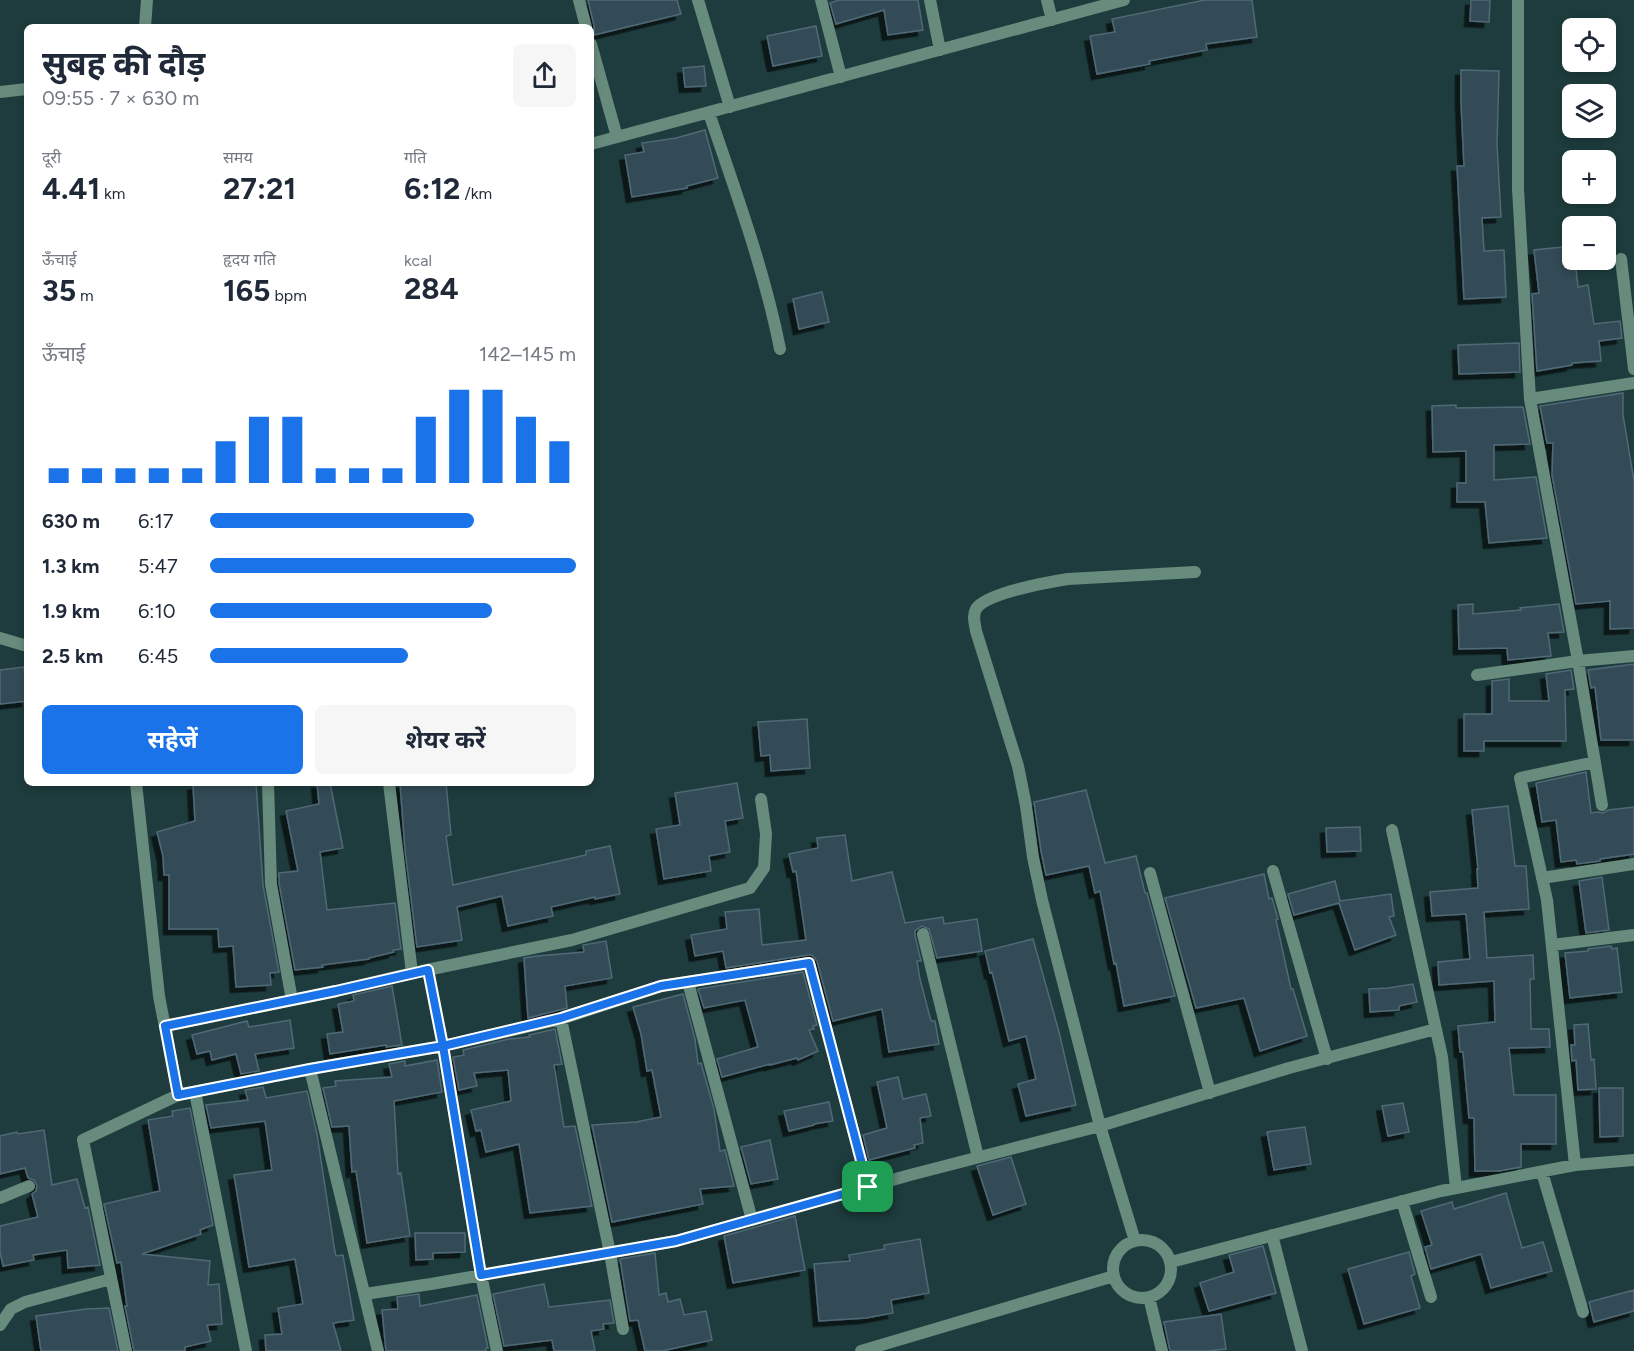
<!DOCTYPE html>
<html lang="hi">
<meta charset="utf-8">
<style>
body{margin:0;font-family:Figtree,"Noto Sans Devanagari",sans-serif;background:#f6f6f7;color:#1f2937;height:100vh;display:flex;flex-direction:column;font-size:22px;white-space:nowrap}
*{box-sizing:border-box;margin:0}
p{font-size:20px;color:#747a83}
.icon{flex:none;width:33px;height:33px;fill:none;stroke:currentColor;stroke-width:2;stroke-linecap:round;stroke-linejoin:round}
.map{position:relative;flex:1;overflow:hidden}
.drawer{position:absolute;left:24px;top:24px;width:570px;height:762px;display:flex;flex-direction:column;background:#fff;border-radius:9px;box-shadow:0 3px 9px #0003}
.drawer>*{flex:none}
.buttons{position:absolute;left:1562px;top:18px;display:grid;gap:12px}
.buttons a{display:grid;place-items:center;width:54px;height:54px;border-radius:9px;background:#fff;box-shadow:0 3px 9px #0003;font-size:30px}
.pin{position:absolute;display:grid;place-items:center;width:51px;height:51px;color:#fff;margin:-26px;border-radius:12px;box-shadow:0 3px 9px #0006}
.round{display:grid;place-items:center;flex:none;width:63px;height:63px;border-radius:9px;background:#f6f6f7}
.headline{display:flex;align-items:center;justify-content:space-between;height:102px;padding:0 18px}
h1{font-size:33px;font-weight:700;line-height:45px}
.stats{display:grid;grid-template-columns:repeat(3,1fr);gap:9px;height:102px;padding:6px 18px}
.stats div{display:grid;align-content:center}
.stats b{font-size:30px;font-weight:700}
.stats small{font-size:16px;font-weight:400}
.stats p{font-size:16px}
.chart{height:168px;padding:12px 18px}
.chart p{display:flex;justify-content:space-between}
.chart svg{width:100%;height:108px;margin-top:6px;stroke:#1a73e8;stroke-width:6}
.action{display:flex;gap:12px;margin-top:auto;padding:12px 18px}
.action a{flex:1;height:69px;border-radius:9px;background:#1a73e8;color:#fff;font-size:24px;font-weight:700;line-height:69px;text-align:center}
.action a+a{background:#f6f6f7;color:#1f2937}
ul{padding:0 18px;list-style:none;font-size:20px}
li{display:grid;grid-template-columns:96px 72px 1fr;align-items:center;height:45px}
li i{height:15px;border-radius:8px;background:#1a73e8}
.map>svg:first-child{display:block}
</style>
<div class="map">
<svg width="1634" height="1351" viewBox="0 0 1634 1351">
<defs>
<filter id="shadow"><feDropShadow dx="-5.5" dy="5.5" stdDeviation="0" flood-color="#0009"/></filter>
</defs>
<rect width="100%" height="100%" fill="#1e3c3d"/>
<path fill="#334b56" stroke="#506976" stroke-width="1.5" filter="url(#shadow)" d="M588,0H677L681,14L594,35V25Z
M839,0H918L923,30L888,35L884,10L836,24L830,3Z
M1205,0H1252L1257,37L1206,44L1207,50L1149,61L1150,64L1097,74L1090,36L1115,32L1112,19Z
M1471,0H1490L1489,22L1470,21Z
M816,26L822,56L773,66L767,36Z
M704,66L706,86L685,87L683,68Z
M1461,70L1499,71L1497,145L1501,217L1482,218L1484,251L1504,250L1506,297L1464,299L1457,166H1464L1461,102Z
M705,130L718,178L687,186V188L632,197L625,155L644,152L642,143L676,138Z
M1572,246V260H1575L1578,287L1588,285L1594,324L1620,321L1622,338L1599,341L1601,361L1572,363V365L1537,371L1532,294L1539,293L1534,250Z
M822,292L829,322L799,329L793,299Z
M1519,343L1520,372L1459,374L1458,345Z
M1623,393V415L1634,481V628L1610,629V601L1576,604L1552,475L1553,443H1547L1540,406Z
M1456,405V408L1523,407L1530,444L1494,445V480L1536,477L1547,538L1489,543L1485,502H1457V483H1466V451L1433,452L1432,406Z
M1473,604V614L1521,610L1520,608L1559,604L1564,632L1548,633L1551,656L1508,660L1507,648L1459,649L1458,605Z
M1634,664V740H1601L1595,687L1591,688L1588,670Z
M24,667L27,701L0,704V670Z
M1571,670L1574,689L1565,690L1566,741H1484V751H1464V714H1492V681L1509,679V701H1549L1546,674Z
M807,719L810,768L771,771L770,755L761,756L758,722Z
M1586,772L1591,813L1598,812L1603,813L1608,810L1634,807V854L1600,859V861L1577,864L1576,860L1561,862L1556,820L1542,822L1536,783Z
M215,783H256L263,885L279,972L270,973L271,985L236,987L233,946L219,947L218,929H169V875H164L163,856L157,832L195,821L193,785Z
M317,783H330L343,848L320,852L327,910L395,903L401,949L393,950L394,952L369,958V959L322,965L323,967L295,970L279,883V873L298,871L286,811L319,804Z
M400,783H446L451,835L446,836L453,885L586,855V851L610,846L620,894L595,899V897L551,907L553,916L508,926L502,896L457,907L462,940L417,947L405,850Z
M737,783L743,818L725,821L730,852L709,856L711,871L664,879L656,829L680,825L675,793Z
M1086,790L1105,863L1136,856L1145,893H1147L1175,996L1124,1006L1116,963L1114,964L1100,891L1095,893L1089,866L1046,875L1041,851L1034,802Z
M1508,806L1515,866H1526L1529,909L1484,912L1487,958L1533,955L1534,979H1530L1531,1029H1549L1550,1047L1509,1048L1514,1095H1556V1144H1521V1167L1499,1171H1475L1474,1118H1469L1463,1052H1460L1458,1026L1495,1022L1494,981L1439,985L1438,962L1470,959L1466,914L1432,916L1430,892L1478,888L1477,869H1478L1472,810Z
M1360,827L1361,851L1327,852L1326,828Z
M845,835L852,881L892,872L905,923L943,917L944,924L977,919L982,951L937,958L929,929L922,926L915,931V936L921,961H917L920,979L931,1021H935L939,1044L889,1052L882,1009L833,1021L817,961L812,955H808L726,968L723,951L695,956L691,935L727,929L725,912L759,909L762,945L806,940L796,871L793,872L789,854L818,848L817,838Z
M1264,874L1269,899L1272,898L1278,919L1276,920L1291,989H1293L1307,1036L1260,1051L1244,998L1196,1008L1165,898Z
M1602,877L1609,930L1586,933L1579,881Z
M1335,881L1340,901L1391,894L1394,916L1389,917L1396,935L1355,950L1339,903L1294,915L1288,894Z
M1033,939L1059,1032L1076,1105L1026,1116L1018,1084L1036,1079L1026,1036L1009,1041L992,972L990,973L985,951Z
M606,941L612,978L565,986L567,1008L528,1018L524,958L537,956L584,952L583,945Z
M1611,946L1612,949L1617,948L1622,992L1570,998L1565,953L1588,951V949Z
M803,972L817,1025L813,1026L814,1029L809,1030L818,1051L798,1060L797,1058L770,1065V1064L722,1077L717,1059L758,1047L745,1000L704,1008L698,989Z
M1413,984L1417,1002L1399,1006V1010L1370,1012L1369,989L1388,988Z
M392,986L402,1045L386,1047V1045L330,1054L327,1034L343,1032L338,1004L354,1001L353,995Z
M683,994L695,1039L698,1064L701,1063L714,1109L720,1151L725,1150L734,1186L700,1189L703,1204L612,1222L592,1125L636,1122L661,1117L652,1070L647,1071L641,1034L633,1007Z
M290,1020L294,1048L255,1054L259,1071L241,1074L236,1054L212,1060L210,1051L197,1054L192,1035L247,1021L249,1027Z
M1588,1024L1591,1060L1594,1059L1596,1089L1578,1090L1576,1060L1572,1061L1571,1045H1575L1574,1025Z
M555,1029L562,1064L554,1065L564,1127L575,1126L592,1206L530,1213L519,1144L486,1152L481,1130L476,1131L471,1110L511,1101L508,1070L474,1073L477,1086L459,1090L453,1057L464,1055L463,1050L509,1039L530,1037L529,1035Z
M437,1060L442,1092L394,1101L398,1174L401,1173L410,1236L367,1243L356,1171L352,1172L349,1126L332,1127L323,1088L336,1086L335,1081L392,1077L389,1064L405,1061V1066Z
M898,1077L903,1099L926,1094L931,1116L920,1118L923,1143L914,1145L915,1148L869,1160L863,1135L887,1128L877,1082Z
M263,1087L266,1098L307,1091L317,1134L335,1252L336,1256L343,1255L354,1320L333,1323L341,1351H266L265,1335L282,1334L278,1308L303,1304L295,1259L249,1267L234,1175L272,1170L265,1121L211,1128L206,1105L248,1100L245,1090Z
M1599,1088H1623V1136L1600,1137Z
M829,1102L833,1121L814,1124V1125L789,1131L784,1111Z
M1403,1103L1409,1132L1388,1136L1382,1106Z
M190,1108L213,1225L200,1230L201,1234L142,1254L210,1261L208,1285L219,1284L222,1324L207,1325L211,1341L185,1347V1351H134L125,1306H127L121,1262L117,1263L104,1204L160,1191L148,1120L173,1116L172,1111Z
M1305,1127L1311,1164L1274,1170L1267,1132Z
M44,1130L52,1185L77,1179L85,1208L88,1207L100,1265L68,1268L67,1250L33,1255L34,1260L3,1266L0,1252V1226L38,1217L32,1194L36,1191L37,1186L34,1180L28,1178L25,1168L0,1174V1136L17,1132L18,1134Z
M770,1140L778,1179L751,1184L741,1147Z
M1011,1157L1026,1204L993,1215L977,1166Z
M1506,1193L1522,1248L1543,1242L1552,1271L1491,1288L1481,1254L1431,1269L1425,1247L1432,1245L1421,1211L1452,1202L1454,1209Z
M795,1216L805,1270L733,1283L724,1236Z
M415,1233H465V1252L433,1253V1259L416,1260Z
M920,1239L929,1293L891,1300L893,1313L866,1318L819,1321L814,1264L850,1261L849,1255L885,1249L884,1245Z
M1263,1246L1276,1293L1209,1311L1200,1283L1234,1272L1229,1255Z
M1409,1252L1415,1274L1411,1276L1420,1308L1364,1324L1348,1269Z
M655,1253L659,1295L666,1293L668,1302L680,1299L684,1315L706,1311L712,1340L662,1351H645L638,1320L630,1321L620,1259Z
M544,1284L549,1307L610,1300L614,1323L603,1324L604,1329L591,1331L595,1351H554L552,1340L504,1346L493,1294Z
M1634,1290V1311L1594,1322L1589,1302Z
M419,1294L420,1306L477,1295L488,1348H486V1351H386L382,1310L398,1309L397,1297Z
M109,1308L118,1351H41L36,1316L86,1309Z
M1221,1314L1226,1349L1207,1351H1170L1164,1322Z"/>
<g fill="none" stroke-linecap="round" stroke-linejoin="round">
<path stroke="#678b7c" stroke-width="12" d="M579,0L586,27
M698,0L730,107
M821,0L841,77
M930,0L940,50
M1047,0L1052,20
M1518,0V189L1530,399L1578,661L1602,805
M145,27L147,0
M591,44L617,137
M0,92L27,89
M709,113C735,190 764,268 780,349
M591,144L1124,0
M1621,259L1634,369
M1530,399L1634,383
M0,638L27,646
M1477,675L1578,661L1634,656
M136,783L159,996L178,1095L310,1069L378,1351
M268,783L271,884L292,1000
M1392,830L1442,1057L1456,1188
M1273,871L1327,1059
M1150,873L1210,1093
M1542,878L1634,864
M923,934L978,1157
M1552,945L1634,935
M428,970L443,1046L561,1019L610,1253L623,1329
M422,971L572,940L750,888L764,868L766,834L761,799
M688,982L752,1220
M561,1019L661,986L809,963L868,1187
M165,1026L336,991L412,973L389,783
M310,1069L443,1046L481,1275L497,1351
M195,1092L246,1351
M1575,1165L1634,1160
M1542,1172L1583,1312
M0,1198L29,1186
M1402,1201L1431,1297
M1272,1235L1302,1351
M1113 1269a29 29 0 1 1 58 0a29 29 0 1 1-58 0Z
M1135,1241L1100,1126L1289,1068L1436,1029
M1171,1262L1441,1191L1575,1165L1547,900L1520,778L1595,762
M365,1294L431,1284L676,1241L910,1175L1100,1126L1042,900L1033,857L1026,806L1018,766L976,631C975,624 972,616 976,609C986,593 1049,582 1068,579L1195,572
M1149,1297L1162,1351
M0,1325L11,1309L25,1302L111,1279
M126,1351L83,1140L178,1095
M861,1351L1114,1276"/>
</g>
<g fill="none" stroke-linecap="round" stroke-linejoin="round">
<defs>
<path id="route" d="M868,1187L809,963L661,986L561,1018L443,1046L428,970L336,991L165,1026L178,1095L310,1069L443,1046L481,1275L676,1241L868,1187"/>
</defs>
<use href="#route" stroke="#fff" stroke-width="12"/>
<use href="#route" stroke="#1a73e8" stroke-width="8"/>
</g>
</svg>
<div class="buttons">
<a><svg class="icon" aria-label="locate" viewBox="0 0 24 24"><circle cx="12" cy="12" r="6"/><path d="M12 2v4M12 18v4M2 12h4M18 12h4"/></svg></a>
<a><svg class="icon" aria-label="layers" viewBox="0 0 24 24"><path d="M12 4l9 5-9 5-9-5zM3 14l9 5 9-5"/></svg></a>
<a>+</a>
<a>−</a>
</div>
<div class="pin" style="left:868px;top:1187px;background:#1e9e55"><svg class="icon" aria-label="arrive" viewBox="0 0 24 24"><path d="M6 21V4h12l-3 4 3 4H6"/></svg></div>
<section class="drawer">
<div class="headline"><div><h1>सुबह की दौड़</h1><p>09:55 · 7 × 630 m</p></div><a class="round"><svg class="icon" aria-label="share" viewBox="0 0 24 24"><path d="M12 15V3M7 8l5-5 5 5M5 13v7h14v-7"/></svg></a></div>
<div class="stats">
<div><p>दूरी</p><b>4.41<small> km</small></b></div>
<div><p>समय</p><b>27:21</b></div>
<div><p>गति</p><b>6:12<small> /km</small></b></div>
</div>
<div class="stats">
<div><p>ऊँचाई</p><b>35<small> m</small></b></div>
<div><p>हृदय गति</p><b>165<small> bpm</small></b></div>
<div><p>kcal</p><b>284</b></div>
</div>
<div class="chart"><p><span>ऊँचाई</span>142–145 m</p>
<svg viewBox="0 0 160 44" preserveAspectRatio="none"><path d="M5 44V38M15 44V38M25 44V38M35 44V38M45 44V38M55 44V27M65 44V17M75 44V17M85 44V38M95 44V38M105 44V38M115 44V17M125 44V6M135 44V6M145 44V17M155 44V27"/></svg>
</div>
<ul>
<li><b>630 m</b>6:17<i style="width:72%"></i></li>
<li><b>1.3 km</b>5:47<i style="width:100%"></i></li>
<li><b>1.9 km</b>6:10<i style="width:77%"></i></li>
<li><b>2.5 km</b>6:45<i style="width:54%"></i></li>
</ul>
<div class="action"><a>सहेजें</a><a>शेयर करें</a></div>
</section>
</div>
